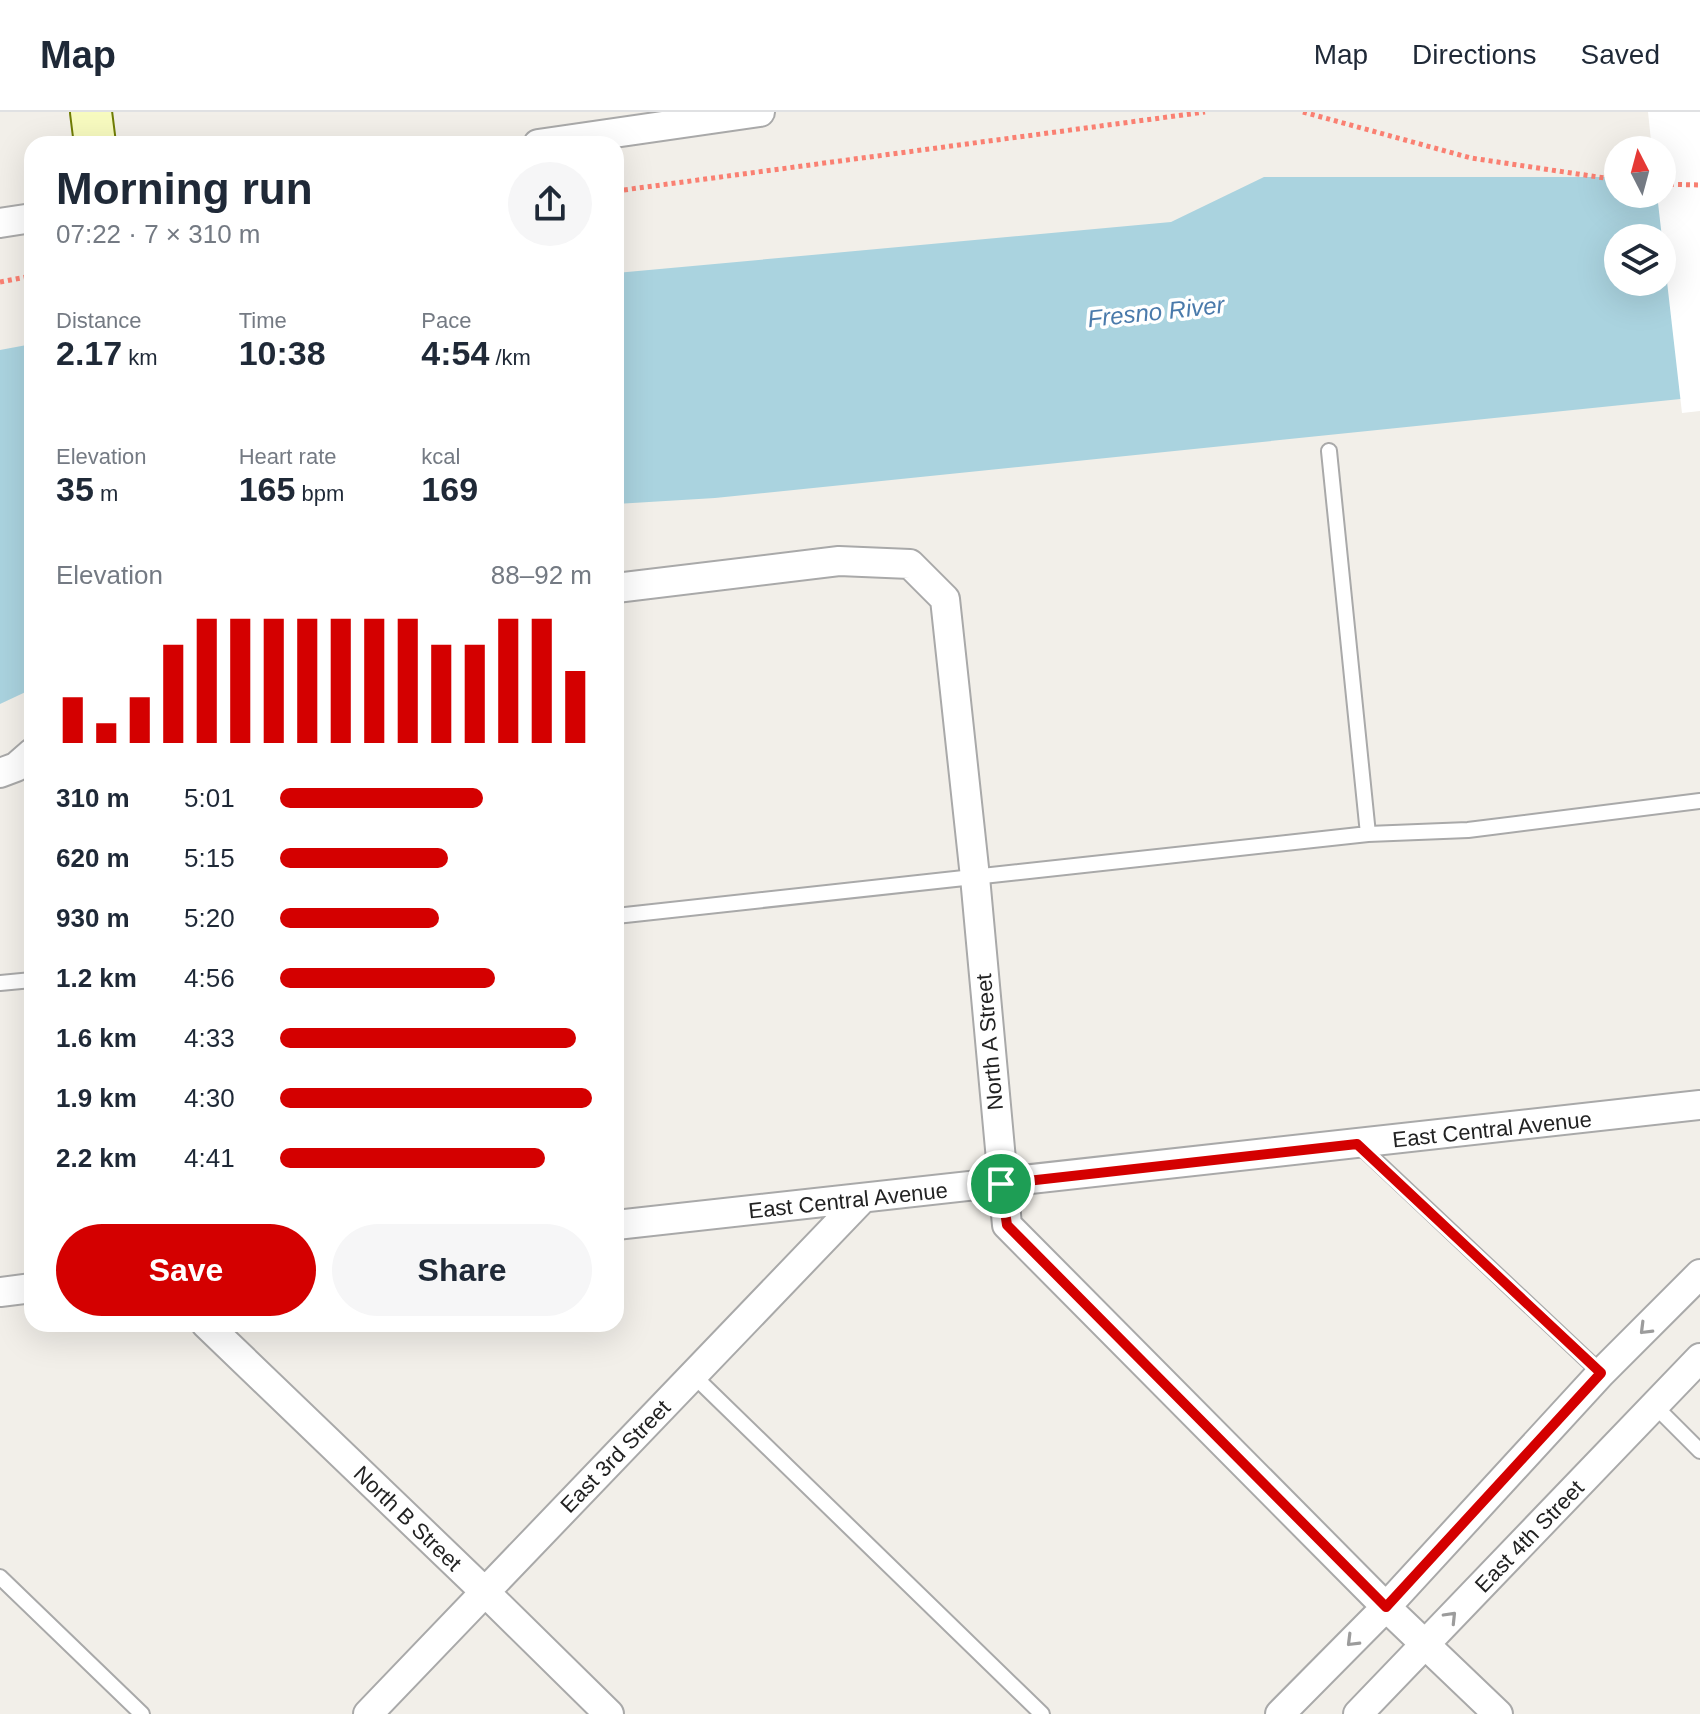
<!DOCTYPE html>
<meta charset="utf-8">
<style>
body{margin:0;font-family:Arial,sans-serif;background:#f6f6f7;color:#1f2937;height:100vh;display:flex;flex-direction:column;font-size:30px;white-space:nowrap}
*{box-sizing:border-box;margin:0}
p{font-size:26px;color:#747a83}
.icon{flex:none;width:44px;height:44px;fill:none;stroke:currentColor;stroke-width:2;stroke-linecap:round;stroke-linejoin:round}
.map{position:relative;flex:1;overflow:hidden}
.details{position:absolute;left:24px;top:24px;width:600px;height:1196px;display:flex;flex-direction:column;background:#fff;border-radius:24px;box-shadow:0 8px 32px #0002}
.details>*{flex:none}
.needle{width:52px;rotate:354deg}
.buttons{position:absolute;left:1604px;top:24px;display:grid;gap:16px}
.buttons a{display:grid;place-items:center;width:72px;height:72px;border-radius:50%;background:#fff;box-shadow:0 8px 32px #0002;font-size:40px}
.pin{position:absolute;display:grid;place-items:center;width:68px;height:68px;color:#fff;margin:-34px;border:4px solid #fff;border-radius:50%;box-shadow:0 2px 8px #0007}
.round{display:grid;place-items:center;flex:none;width:84px;height:84px;border-radius:42px;background:#f6f6f7}
.headline{display:flex;align-items:center;justify-content:space-between;height:136px;padding:0 32px}
h1{font-size:44px;font-weight:700;line-height:60px}
.stats{display:grid;grid-template-columns:repeat(3,1fr);gap:12px;height:136px;padding:8px 32px}
.stats div{display:grid;align-content:center}
.stats b{font-size:34px;font-weight:700}
.stats small{font-size:22px;font-weight:400}
.stats p{font-size:22px}
.chart{height:224px;padding:16px 32px}
.chart p{display:flex;justify-content:space-between}
.chart svg{width:100%;height:144px;margin-top:8px;stroke:#d40000;stroke-width:6}
.cta{display:flex;gap:16px;margin-top:auto;padding:16px 32px}
.cta a{flex:1;height:92px;border-radius:48px;background:#d40000;color:#fff;font-size:32px;font-weight:700;line-height:92px;text-align:center}
.cta a+a{background:#f6f6f7;color:#1f2937}
ul{padding:0 32px;list-style:none;font-size:26px}
li{display:grid;grid-template-columns:128px 96px 1fr;align-items:center;height:60px}
li i{height:20px;border-radius:10px;background:#d40000}
header{display:flex;align-items:center;gap:48px;box-sizing:border-box;height:112px;padding:0 40px;background:#fff;border-bottom:2px solid #e0e1e3}
header strong{font-size:38px}
nav{display:flex;gap:44px;margin-inline-start:auto;font-size:28px}
.map>svg:first-child{display:block}
</style>
<header>
<strong>Map</strong>
<nav><a>Map</a><a>Directions</a><a>Saved</a></nav>
</header>
<div class="map">
<svg width="1700" height="1602" viewBox="0 0 1700 1602">
<rect width="100%" height="100%" fill="#f2efe9"/>
<path fill="#aad3df" fill-rule="evenodd" d="M1264,65H1618V82H1662L1700,285L715,386L616,392V161L1171,110ZM1618,126H1662V170H1618Z
M32,232V577L0,592V238Z"/>
<path fill="#fff" d="M1648,0H1700V299L1682,301L1657,82H1662V38H1652Z"/>
<g fill="none" stroke-linecap="round" stroke-linejoin="round">
<defs>
<path id="lane" d="M1368,722L1468,718L1700,689
M616,804L1368,722L1329,339
M0,871L32,868
M1358,1032L1601,1261
M693,1263L1042,1602
M1655,1294L1700,1339
M0,1465L142,1602"/>
<path id="street" d="M538,32L760,0
M0,111L32,106
M616,476L839,449L910,452L945,487L975,765L1007,1113L1386,1495L1498,1602
M0,661L16,655L32,641
M616,1113L1700,993
M0,1180L32,1176
M206,1212L485,1480L609,1602
M368,1602L863,1086
M1280,1602L1386,1495L1601,1261L1700,1162
M1358,1602L1700,1246"/>
<path id="secondary" d="M91,0L95,32"/>
</defs>
<use href="#lane" stroke="#a9a9a9" stroke-width="18"/>
<use href="#street" stroke="#a9a9a9" stroke-width="32"/>
<use href="#secondary" stroke="#707d05" stroke-width="44"/>
<path stroke="#fa8072" stroke-width="5" stroke-dasharray="4 4" stroke-linecap="butt" d="M1303,0L1471,46L1618,68
M1662,72L1700,73
M616,79L1205,0
M0,170L32,164"/>
<use href="#lane" stroke="#fff" stroke-width="14"/>
<use href="#street" stroke="#fff" stroke-width="28"/>
<use href="#secondary" stroke="#f7fabf" stroke-width="40"/>
</g>
<defs><path id="oneway-chevron" d="M-2-3.5L2.5 0L-2 3.5" fill="none" stroke-width="1.6" stroke-linecap="round" stroke-linejoin="round" transform="scale(2)"/></defs>
<g stroke="#9c9c9c">
<use href="#oneway-chevron" transform="translate(1645 1217) rotate(135)"/>
<use href="#oneway-chevron" transform="translate(1451 1505) rotate(-46)"/>
<use href="#oneway-chevron" transform="translate(1352 1529) rotate(135)"/>
</g>
<g fill="none" stroke-linecap="round" stroke-linejoin="round">
<defs>
<path id="route" d="M1357,1032L1601,1261L1386,1495L1007,1113L1001,1072Z"/>
</defs>
<use href="#route" stroke="#fff" stroke-width="16"/>
<use href="#route" stroke="#d40000" stroke-width="10"/>
</g>
<g text-anchor="middle" stroke-width="7" stroke-linejoin="round" paint-order="stroke">
<g font-size="22" fill="#222" stroke="#fff">
<text transform="translate(989 930) rotate(-95)" y="8">North A Street</text>
<text transform="translate(1492 1017) rotate(-6)" y="8">East Central Avenue</text>
<text transform="translate(848 1088) rotate(-6)" y="8">East Central Avenue</text>
<text transform="translate(615 1344) rotate(-46)" y="8">East 3rd Street</text>
<text transform="translate(408 1406) rotate(44)" y="8">North B Street</text>
<text transform="translate(1529 1424) rotate(-46)" y="8">East 4th Street</text>
</g>
<g font-size="24" font-style="italic" fill="#4a7aab" stroke="#fff">
<text transform="translate(1156 200) rotate(-6)" y="8">Fresno River</text>
</g>
</g>
</svg>
<div class="buttons">
<a><svg class="needle" viewBox="-14 -14 28 28"><path d="M0-13l5 13h-10z" fill="#e53935"/><path d="M0 13l5-13h-10z" fill="#747a83"/></svg></a>
<a><svg class="icon" aria-label="layers" viewBox="0 0 24 24"><path d="M12 4l9 5-9 5-9-5zM3 14l9 5 9-5"/></svg></a>
</div>
<div class="pin" style="left:1001px;top:1072px;background:#1e9e55"><svg class="icon" aria-label="arrive" viewBox="0 0 24 24"><path d="M6 21V4h12l-3 4 3 4H6"/></svg></div>
<section class="details">
<div class="headline"><div><h1>Morning run</h1><p>07:22 · 7 × 310 m</p></div><a class="round"><svg class="icon" aria-label="share" viewBox="0 0 24 24"><path d="M12 15V3M7 8l5-5 5 5M5 13v7h14v-7"/></svg></a></div>
<div class="stats">
<div><p>Distance</p><b>2.17<small> km</small></b></div>
<div><p>Time</p><b>10:38</b></div>
<div><p>Pace</p><b>4:54<small> /km</small></b></div>
</div>
<div class="stats">
<div><p>Elevation</p><b>35<small> m</small></b></div>
<div><p>Heart rate</p><b>165<small> bpm</small></b></div>
<div><p>kcal</p><b>169</b></div>
</div>
<div class="chart"><p><span>Elevation</span>88–92 m</p>
<svg viewBox="0 0 160 44" preserveAspectRatio="none"><path d="M5 44V30M15 44V38M25 44V30M35 44V14M45 44V6M55 44V6M65 44V6M75 44V6M85 44V6M95 44V6M105 44V6M115 44V14M125 44V14M135 44V6M145 44V6M155 44V22"/></svg>
</div>
<ul>
<li><b>310 m</b>5:01<i style="width:65%"></i></li>
<li><b>620 m</b>5:15<i style="width:54%"></i></li>
<li><b>930 m</b>5:20<i style="width:51%"></i></li>
<li><b>1.2 km</b>4:56<i style="width:69%"></i></li>
<li><b>1.6 km</b>4:33<i style="width:95%"></i></li>
<li><b>1.9 km</b>4:30<i style="width:100%"></i></li>
<li><b>2.2 km</b>4:41<i style="width:85%"></i></li>
</ul>
<div class="cta"><a>Save</a><a>Share</a></div>
</section>
</div>
